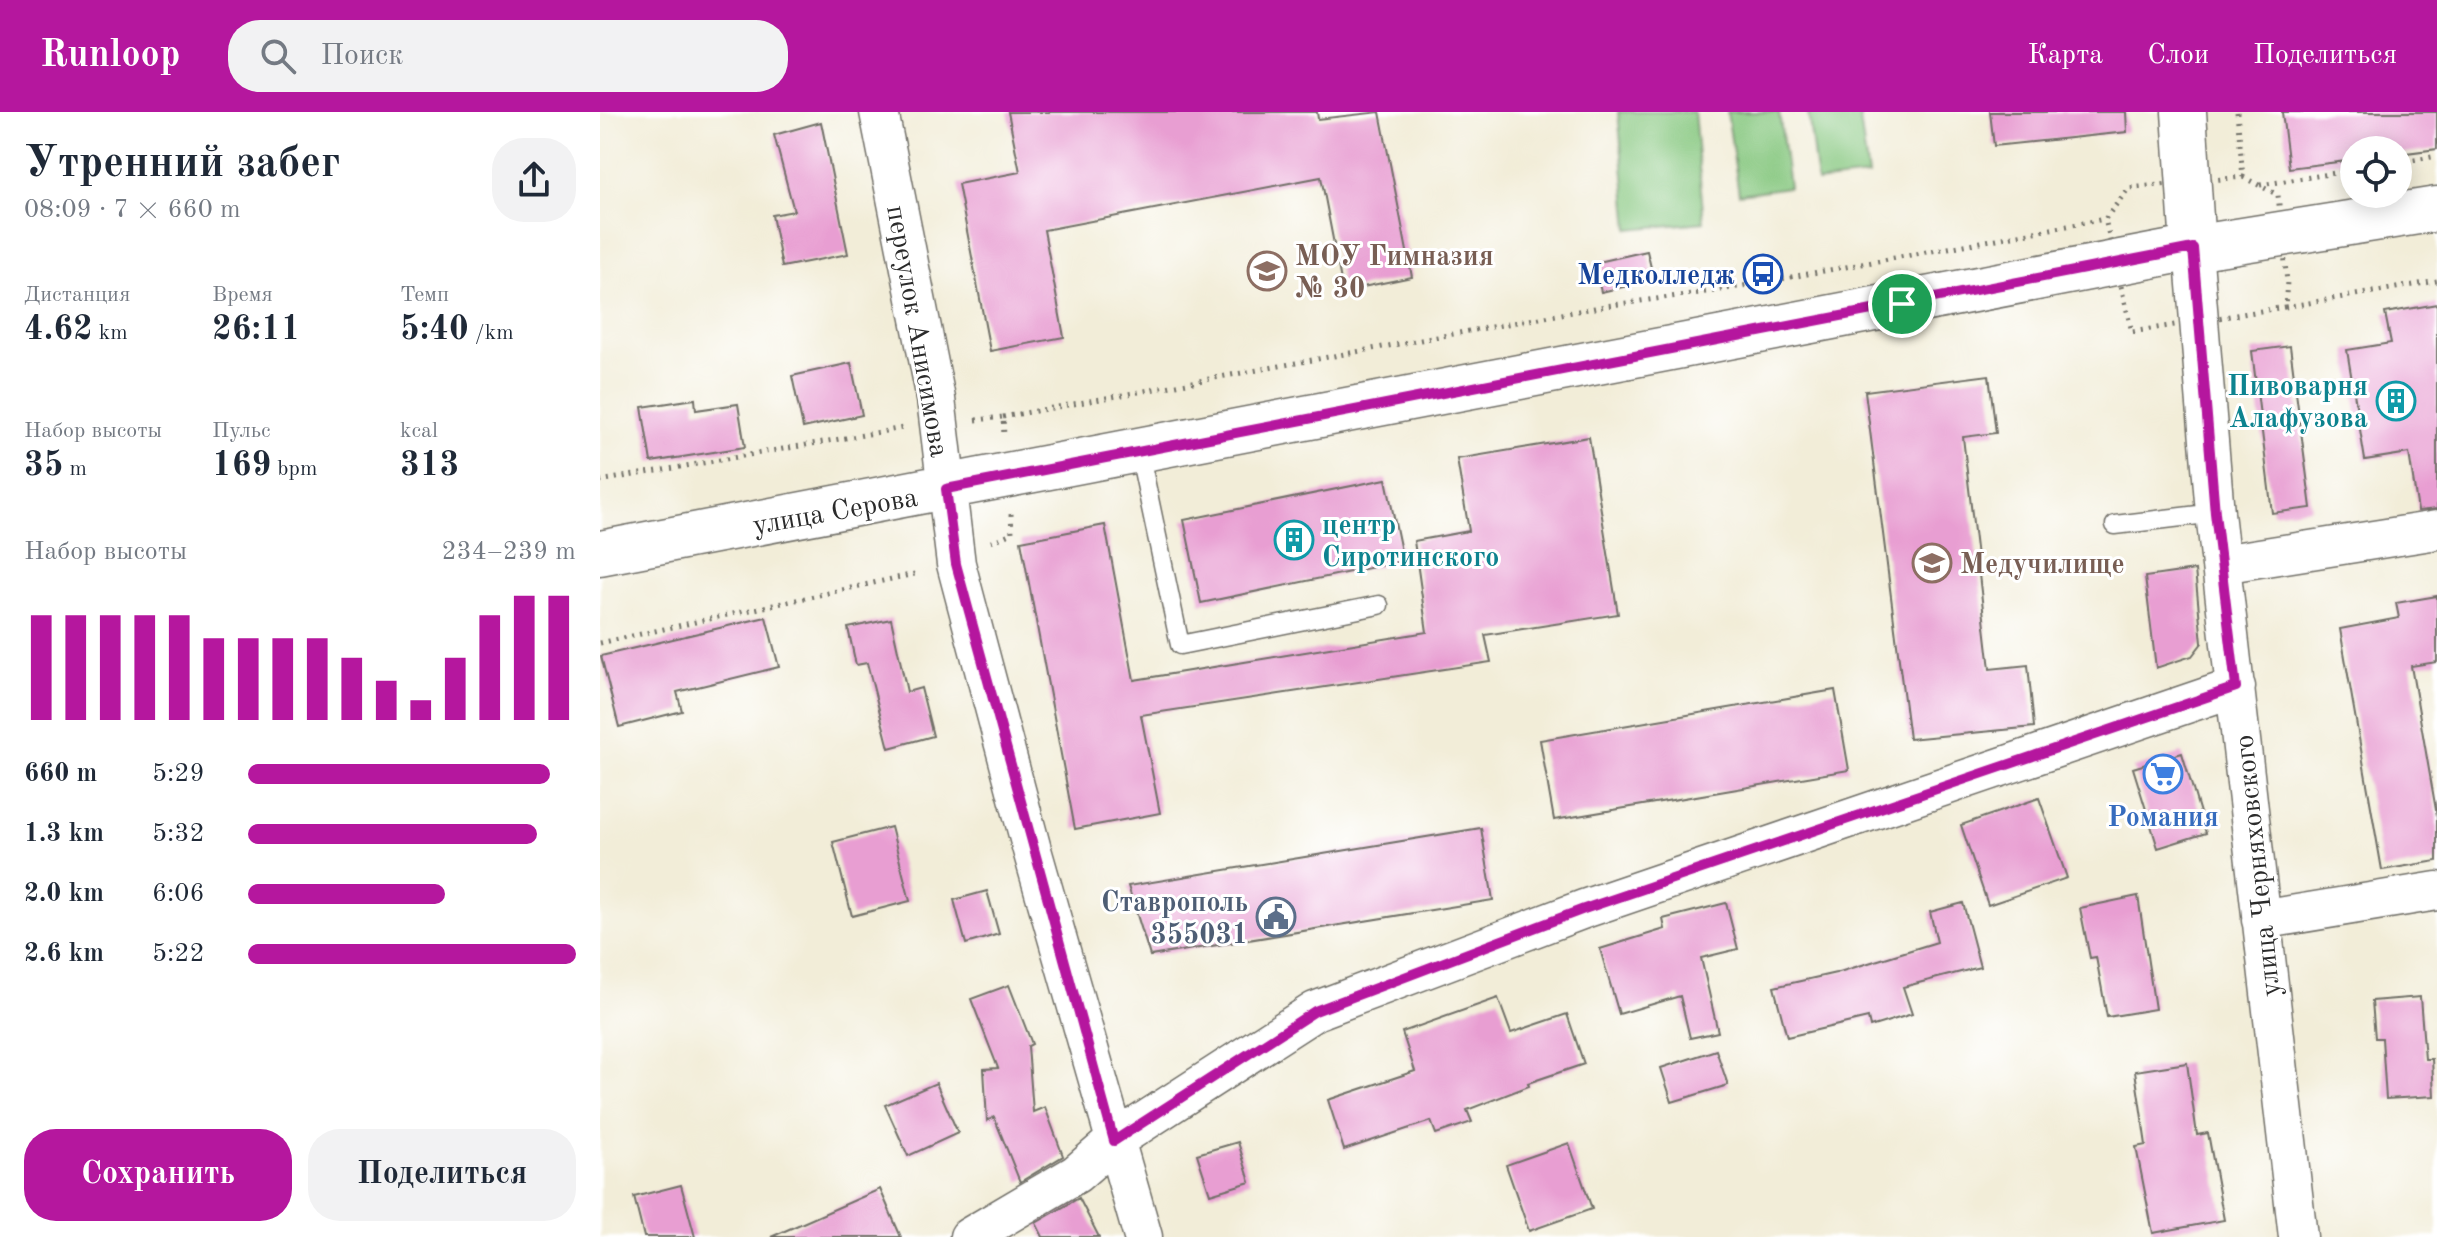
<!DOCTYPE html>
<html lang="ru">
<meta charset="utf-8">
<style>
body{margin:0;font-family:"Old Standard TT",serif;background:#f2f2f3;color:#1f2937;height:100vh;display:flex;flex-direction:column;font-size:30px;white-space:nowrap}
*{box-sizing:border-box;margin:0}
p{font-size:26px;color:#747a83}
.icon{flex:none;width:44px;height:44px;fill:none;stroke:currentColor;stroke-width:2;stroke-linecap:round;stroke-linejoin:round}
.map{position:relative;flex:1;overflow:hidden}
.side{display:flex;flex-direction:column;background:#fff;width:600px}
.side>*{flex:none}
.fabs{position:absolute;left:1740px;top:24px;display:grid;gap:16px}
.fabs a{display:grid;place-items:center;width:72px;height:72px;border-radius:50%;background:#fff;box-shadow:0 4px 20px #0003;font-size:40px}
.pin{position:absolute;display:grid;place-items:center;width:68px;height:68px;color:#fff;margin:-34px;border:4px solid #fff;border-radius:50%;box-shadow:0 2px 8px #0007}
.round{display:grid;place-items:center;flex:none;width:84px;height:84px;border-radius:32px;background:#f2f2f3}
.headline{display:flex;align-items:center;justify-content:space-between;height:136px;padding:0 24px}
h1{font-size:44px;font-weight:600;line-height:60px}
.stats{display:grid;grid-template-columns:repeat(3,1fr);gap:12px;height:136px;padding:8px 24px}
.stats div{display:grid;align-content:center}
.stats b{font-size:34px;font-weight:600}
.stats small{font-size:22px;font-weight:400}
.stats p{font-size:22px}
.chart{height:224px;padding:16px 24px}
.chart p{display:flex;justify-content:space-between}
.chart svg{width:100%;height:144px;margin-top:8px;stroke:#b5179e;stroke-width:6}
.button{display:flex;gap:16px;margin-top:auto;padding:16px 24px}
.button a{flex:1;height:92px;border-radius:32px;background:#b5179e;color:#fff;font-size:32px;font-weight:600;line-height:92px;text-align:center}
.button a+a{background:#f2f2f3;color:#1f2937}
ul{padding:0 24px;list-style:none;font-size:26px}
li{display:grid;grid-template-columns:128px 96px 1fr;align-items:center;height:60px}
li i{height:20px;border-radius:10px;background:#b5179e}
header{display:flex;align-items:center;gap:48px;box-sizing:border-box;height:112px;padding:0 40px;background:#b5179e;color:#fff}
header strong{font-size:38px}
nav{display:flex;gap:44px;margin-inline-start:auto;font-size:28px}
.search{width:560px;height:72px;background:#f2f2f3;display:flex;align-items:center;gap:20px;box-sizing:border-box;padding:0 28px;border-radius:32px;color:#747a83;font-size:30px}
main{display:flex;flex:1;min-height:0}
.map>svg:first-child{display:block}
</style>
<header>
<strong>Runloop</strong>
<div class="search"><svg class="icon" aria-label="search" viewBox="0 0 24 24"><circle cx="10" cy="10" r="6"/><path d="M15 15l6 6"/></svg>Поиск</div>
<nav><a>Карта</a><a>Слои</a><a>Поделиться</a></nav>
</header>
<main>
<section class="side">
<div class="headline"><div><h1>Утренний забег</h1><p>08:09 · 7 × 660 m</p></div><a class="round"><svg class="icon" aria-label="share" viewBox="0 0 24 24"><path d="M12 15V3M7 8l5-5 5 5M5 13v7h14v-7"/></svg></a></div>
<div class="stats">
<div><p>Дистанция</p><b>4.62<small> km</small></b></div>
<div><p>Время</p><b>26:11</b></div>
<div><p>Темп</p><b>5:40<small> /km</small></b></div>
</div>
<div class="stats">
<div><p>Набор высоты</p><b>35<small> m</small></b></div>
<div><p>Пульс</p><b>169<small> bpm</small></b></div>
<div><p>kcal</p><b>313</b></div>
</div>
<div class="chart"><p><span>Набор высоты</span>234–239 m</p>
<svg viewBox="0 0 160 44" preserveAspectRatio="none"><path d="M5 44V12M15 44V12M25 44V12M35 44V12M45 44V12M55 44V19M65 44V19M75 44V19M85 44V19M95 44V25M105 44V32M115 44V38M125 44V25M135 44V12M145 44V6M155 44V6"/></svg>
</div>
<ul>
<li><b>660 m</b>5:29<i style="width:92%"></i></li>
<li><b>1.3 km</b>5:32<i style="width:88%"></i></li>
<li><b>2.0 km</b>6:06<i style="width:60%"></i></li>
<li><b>2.6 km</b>5:22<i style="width:100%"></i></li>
</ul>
<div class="button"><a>Сохранить</a><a>Поделиться</a></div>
</section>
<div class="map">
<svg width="1837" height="1125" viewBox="0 0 1837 1125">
<rect width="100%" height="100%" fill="#fff"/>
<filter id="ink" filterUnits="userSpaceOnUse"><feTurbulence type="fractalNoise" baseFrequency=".0125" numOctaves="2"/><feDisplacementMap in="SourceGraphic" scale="16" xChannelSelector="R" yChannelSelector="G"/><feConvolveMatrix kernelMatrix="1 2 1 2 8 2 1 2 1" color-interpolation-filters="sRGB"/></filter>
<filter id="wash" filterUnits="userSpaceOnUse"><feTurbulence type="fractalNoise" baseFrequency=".006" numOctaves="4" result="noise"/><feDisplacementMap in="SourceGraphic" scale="32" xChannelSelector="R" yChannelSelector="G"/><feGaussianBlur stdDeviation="1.8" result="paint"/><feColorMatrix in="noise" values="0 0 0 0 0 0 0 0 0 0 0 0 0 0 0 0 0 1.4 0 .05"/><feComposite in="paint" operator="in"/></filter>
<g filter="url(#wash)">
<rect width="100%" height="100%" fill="#f2edd8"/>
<path fill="#86c77f" stroke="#587955" stroke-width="2" d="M1018,0H1094L1104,110L1029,117Z
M1127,0H1179L1189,75L1139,82Z
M1208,0H1259L1268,64L1217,70Z"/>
<g id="blocks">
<path fill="#e89ed2" d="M408,0H717L718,7L780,0L812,165L743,179L721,65L444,118L464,225L390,239L358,72L420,60Z
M1390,0H1526L1527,20L1394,34Z
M1682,0H1837V37L1798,42V38H1754V48L1689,56Z
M221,10L248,142L182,155L172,103L194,99L174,23Z
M1047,139L1054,168L1001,180L994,151Z
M1837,192V397L1818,399L1809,341L1765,348L1747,238L1791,231L1785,201Z
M1690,234L1711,396L1672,401L1652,239Z
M251,251L262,303L203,316L192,264Z
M1389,263L1396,321L1363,325L1390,557L1428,553L1434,615L1309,627L1265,279Z
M95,287L96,298L138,292L145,335L51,350L42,295Z
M989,325L1018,502L885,523L891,550L541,603L560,701L475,717L421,429L505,413L534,568L827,520L814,429L869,419L857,347Z
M786,367L803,449L601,491L584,408Z
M1595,458L1602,531L1592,544L1556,556L1545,465Z
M1837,484V550L1811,554L1837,704V749L1782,758L1740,517L1799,506L1796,491Z
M166,505L179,555L77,580L82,599L19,615L1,544Z
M291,507L307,580L321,576L333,624L289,636L267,551L256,553L248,516Z
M1235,578L1249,658L954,708L940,628Z
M1582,641L1606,721L1558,736L1533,656Z
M1439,686L1467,766L1388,793L1361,713Z
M291,715L310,789L252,804L233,730Z
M881,716L893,788L550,844L528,774Z
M387,779L399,822L366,832L354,788Z
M1538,784L1555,897L1507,905L1496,845L1490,846L1480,796Z
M1126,791L1138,837L1101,846L1118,920L1090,926L1080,884L1019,902L1000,837L1065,817L1063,807Z
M1363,791L1380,855L1303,875L1312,902L1270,915L1268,906L1187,925L1174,875L1236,861L1337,830L1330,800Z
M409,873L432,932L428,934L433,1000L445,995L463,1044L420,1070L394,1005L387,1009L384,957L398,956L371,887Z
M1820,885L1825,947H1832L1834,984L1786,987L1782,926H1775L1772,889Z
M898,886L911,921L967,902L984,952L928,971L929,974L867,998L872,1010L836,1022L831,1009L744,1038L728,988L815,959L802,920Z
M1116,938L1128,973L1072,990L1061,956Z
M1587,951L1597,1023L1608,1021L1624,1108L1553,1121L1536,1035L1546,1033L1535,959Z
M336,971L358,1021L308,1044L285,993Z
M638,1030L650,1070L610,1082L597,1042Z
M969,1031L992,1097L929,1119L906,1053Z
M81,1073L95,1125H44L34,1085Z
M280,1077L301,1125H171Z
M479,1086L499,1125H443L436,1111Z"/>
</g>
</g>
<g filter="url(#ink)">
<use href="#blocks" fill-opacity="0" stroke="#716f68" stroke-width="2"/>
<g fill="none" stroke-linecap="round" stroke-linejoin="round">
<defs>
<path id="lane" d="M539,339L580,533L779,493
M1515,413L1615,401"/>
<path id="street" d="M279,0L336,287L356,452L432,738L543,1125
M1593,136L1615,401L1698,1125
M1621,452L1837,418
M1661,808L1837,779
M369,1125L476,1062L514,1029L715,899L984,797L1636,575"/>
<path id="secondary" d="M1584,0L1593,136
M0,441L1593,136L1837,97"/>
</defs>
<use href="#lane" stroke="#716f68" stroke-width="21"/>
<use href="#street" stroke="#716f68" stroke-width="41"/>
<use href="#secondary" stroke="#716f68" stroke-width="47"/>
<path stroke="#716f68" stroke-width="5" stroke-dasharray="2 6" stroke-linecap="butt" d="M1637,0L1643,65
M1798,51L1837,44
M1643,65L1678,83L1687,170L1685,195L1532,220L1505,107L1529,76Z
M1660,73L1754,58
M1685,195L1837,169
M403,305L1005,194L1121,178L1505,107
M376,308L403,305L404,324
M0,369L303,316
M391,430L412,421L411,402
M0,531L319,461"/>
<use href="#lane" stroke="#fff" stroke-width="18"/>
<use href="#street" stroke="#fff" stroke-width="38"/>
<use href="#secondary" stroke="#fff" stroke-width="44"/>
</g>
</g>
<g fill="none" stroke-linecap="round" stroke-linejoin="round" filter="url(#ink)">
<defs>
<path id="route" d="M1593,136L1615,401L1636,575L984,797L715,899L514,1029L356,452L346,377Z"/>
</defs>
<use href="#route" stroke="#fff" stroke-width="16"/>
<use href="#route" stroke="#b5179e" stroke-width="10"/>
</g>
<defs>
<symbol id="school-ring" viewBox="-11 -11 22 22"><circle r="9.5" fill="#fff" stroke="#8d6e63" stroke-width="1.5"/><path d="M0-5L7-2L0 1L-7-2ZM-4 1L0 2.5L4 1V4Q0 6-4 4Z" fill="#8d6e63"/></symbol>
<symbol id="bus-ring" viewBox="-11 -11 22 22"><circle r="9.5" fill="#fff" stroke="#1a4fb4" stroke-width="1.5"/><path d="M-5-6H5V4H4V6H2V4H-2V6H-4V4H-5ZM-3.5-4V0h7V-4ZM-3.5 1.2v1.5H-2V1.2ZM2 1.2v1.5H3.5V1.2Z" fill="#1a4fb4"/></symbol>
<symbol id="building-ring" viewBox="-11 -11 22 22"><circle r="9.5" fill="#fff" stroke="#0f9aa8" stroke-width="1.5"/><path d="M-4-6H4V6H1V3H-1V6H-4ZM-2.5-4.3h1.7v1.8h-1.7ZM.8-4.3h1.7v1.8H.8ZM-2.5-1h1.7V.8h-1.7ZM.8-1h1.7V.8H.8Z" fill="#0f9aa8"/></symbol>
<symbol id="university-ring" viewBox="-11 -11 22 22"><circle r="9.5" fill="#fff" stroke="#8d6e63" stroke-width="1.5"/><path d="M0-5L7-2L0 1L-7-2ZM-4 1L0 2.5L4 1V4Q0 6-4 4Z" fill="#8d6e63"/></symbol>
<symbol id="supermarket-ring" viewBox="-11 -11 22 22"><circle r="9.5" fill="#fff" stroke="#3f7fe0" stroke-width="1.5"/><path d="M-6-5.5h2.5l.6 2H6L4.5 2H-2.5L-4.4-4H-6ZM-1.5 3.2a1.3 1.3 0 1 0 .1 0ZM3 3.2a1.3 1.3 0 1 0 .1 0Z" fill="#3f7fe0"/></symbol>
<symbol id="civic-ring" viewBox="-11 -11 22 22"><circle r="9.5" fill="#fff" stroke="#5c6f8a" stroke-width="1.5"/><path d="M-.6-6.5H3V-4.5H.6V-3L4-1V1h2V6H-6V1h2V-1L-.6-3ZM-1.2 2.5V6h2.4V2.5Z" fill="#5c6f8a"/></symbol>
</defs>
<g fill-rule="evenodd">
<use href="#school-ring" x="645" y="137" width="44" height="44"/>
<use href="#bus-ring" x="1141" y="140" width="44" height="44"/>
<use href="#building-ring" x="1774" y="267" width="44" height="44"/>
<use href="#building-ring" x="672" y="406" width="44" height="44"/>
<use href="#university-ring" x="1310" y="429" width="44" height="44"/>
<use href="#supermarket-ring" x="1541" y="640" width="44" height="44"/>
<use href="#civic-ring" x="654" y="783" width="44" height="44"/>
</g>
<g text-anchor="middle" stroke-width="6" stroke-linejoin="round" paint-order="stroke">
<g font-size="28" font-weight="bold" fill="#785e54" stroke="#fff" text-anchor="start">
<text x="695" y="153">МОУ Гимназия<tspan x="695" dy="32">№ 30</tspan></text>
<text x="1360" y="461">Медучилище</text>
</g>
<g font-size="28" font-weight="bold" fill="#164399" stroke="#fff" text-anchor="end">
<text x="1135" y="172">Медколледж</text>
</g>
<g font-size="28" fill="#2b2b2b" stroke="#fff">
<text transform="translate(319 219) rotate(80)" y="10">переулок Анисимова</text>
<text transform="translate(235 398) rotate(-10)" y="10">улица Серова</text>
<text transform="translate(1656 754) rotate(-96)" y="10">улица Черняховского</text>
</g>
<g font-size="28" font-weight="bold" fill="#0d838f" stroke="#fff" text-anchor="end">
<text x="1768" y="283">Пивоварня<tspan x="1768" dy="32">Алафузова</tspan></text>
<text x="722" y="422" text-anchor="start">центр<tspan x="722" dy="32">Сиротинского</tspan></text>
</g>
<g font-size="28" font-weight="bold" fill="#366cbe" stroke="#fff">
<text x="1563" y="714">Романия</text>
</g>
<g font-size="28" font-weight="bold" fill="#4e5e75" stroke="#fff" text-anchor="end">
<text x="648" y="799">Ставрополь<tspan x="648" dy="32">355031</tspan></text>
</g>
</g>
</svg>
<div class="fabs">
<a><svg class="icon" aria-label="locate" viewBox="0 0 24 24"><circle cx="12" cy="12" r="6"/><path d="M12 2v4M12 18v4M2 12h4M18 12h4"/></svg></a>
</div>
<div class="pin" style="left:1302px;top:192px;background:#1e9e55"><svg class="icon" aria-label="arrive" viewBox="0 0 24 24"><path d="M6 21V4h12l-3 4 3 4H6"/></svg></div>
</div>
</main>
